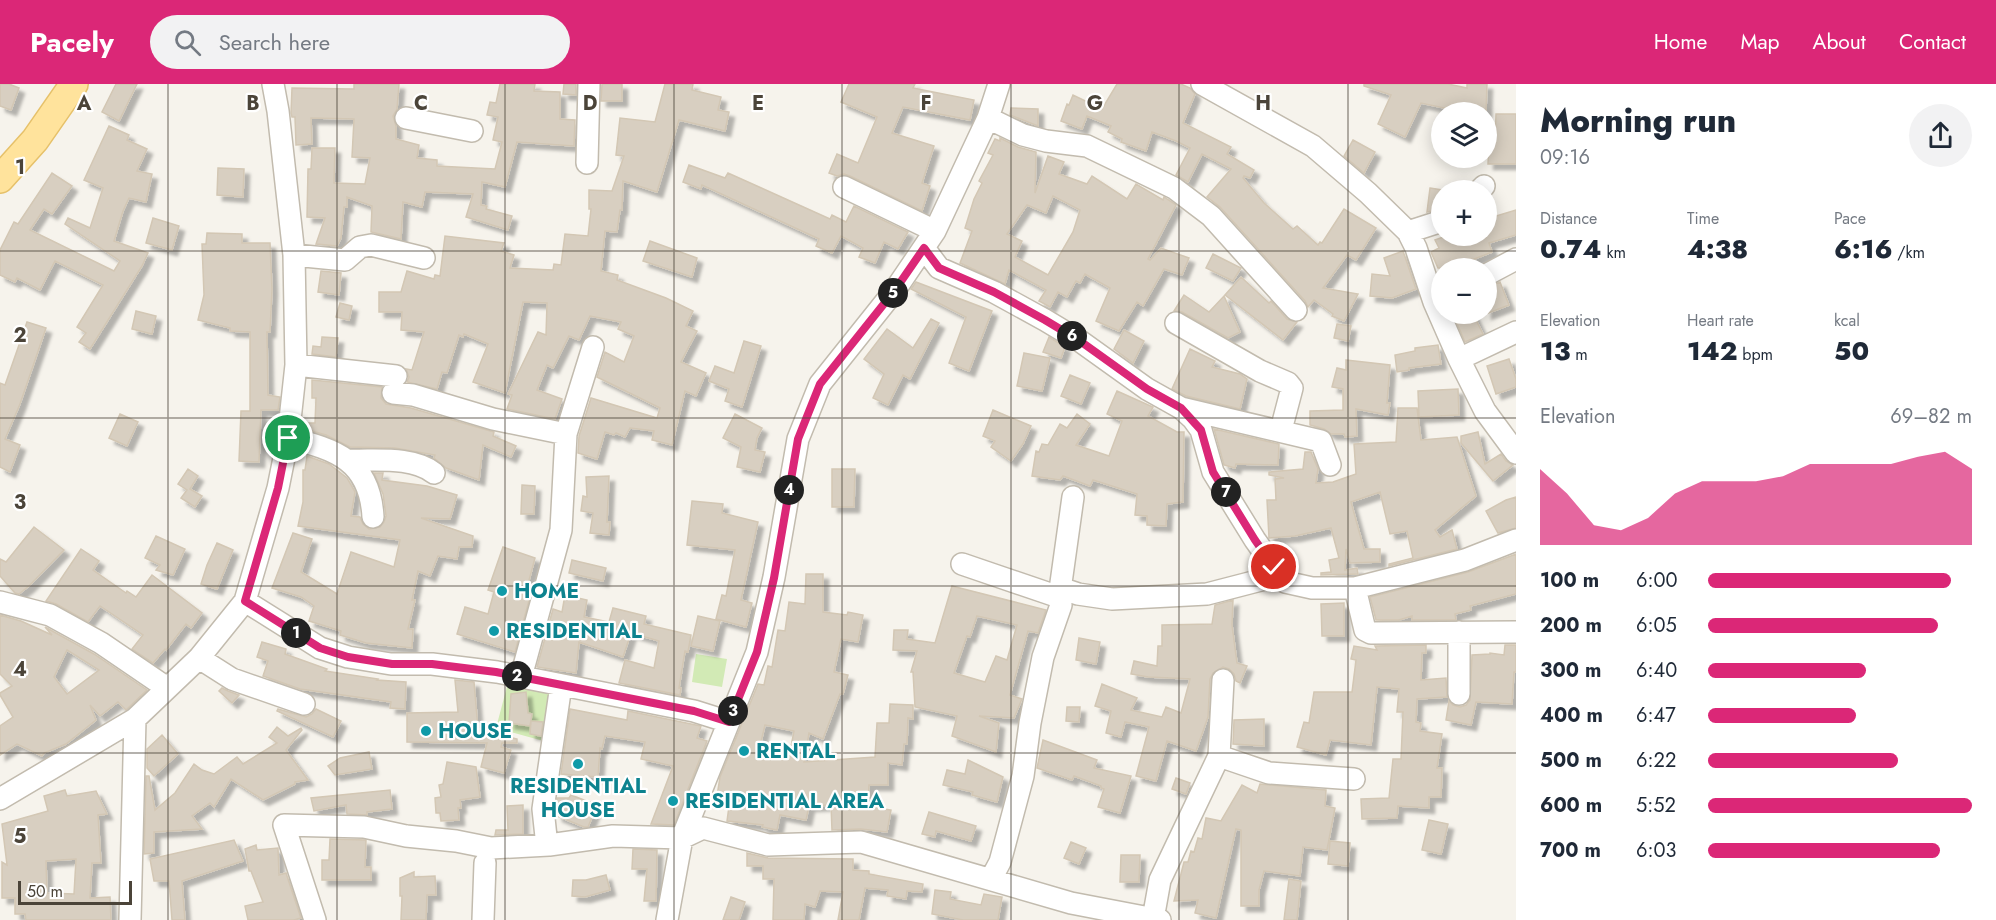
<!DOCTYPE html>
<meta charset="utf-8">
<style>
body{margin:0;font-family:Jost,sans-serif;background:#f2f2f3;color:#1f2937;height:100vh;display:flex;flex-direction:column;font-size:22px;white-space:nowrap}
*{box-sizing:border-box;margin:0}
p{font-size:20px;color:#747a83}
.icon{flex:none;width:33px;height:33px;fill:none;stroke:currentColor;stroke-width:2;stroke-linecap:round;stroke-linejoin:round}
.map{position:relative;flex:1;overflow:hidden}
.sheet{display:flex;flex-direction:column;background:#fff;width:480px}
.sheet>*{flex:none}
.controls{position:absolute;left:1431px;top:18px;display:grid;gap:12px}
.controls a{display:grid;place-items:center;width:66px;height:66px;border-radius:50%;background:#fff;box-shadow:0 3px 15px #0003;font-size:30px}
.scale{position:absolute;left:18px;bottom:15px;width:114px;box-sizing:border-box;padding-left:6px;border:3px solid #4b4439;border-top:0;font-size:16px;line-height:21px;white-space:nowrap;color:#4b4439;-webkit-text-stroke:4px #fff;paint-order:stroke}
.pin{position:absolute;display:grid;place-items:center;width:51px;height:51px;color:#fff;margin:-26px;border:3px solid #fff;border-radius:50%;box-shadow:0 2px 6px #0007}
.km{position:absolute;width:30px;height:30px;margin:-15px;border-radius:50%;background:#222;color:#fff;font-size:16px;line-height:30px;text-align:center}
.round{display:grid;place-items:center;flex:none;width:63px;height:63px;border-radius:32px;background:#f2f2f3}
.head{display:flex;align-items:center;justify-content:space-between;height:102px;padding:0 24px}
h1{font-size:33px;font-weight:800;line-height:45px}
.metrics{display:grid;grid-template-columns:repeat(3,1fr);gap:9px;height:102px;padding:6px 24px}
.metrics div{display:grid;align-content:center}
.metrics b{font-size:26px;font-weight:800}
.metrics small{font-size:16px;font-weight:400}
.metrics p{font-size:16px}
.chart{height:168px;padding:12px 24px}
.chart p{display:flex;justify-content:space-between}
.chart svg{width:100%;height:108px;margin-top:6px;fill:#db2777;opacity:.7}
ul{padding:0 24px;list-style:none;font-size:20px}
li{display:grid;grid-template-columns:96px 72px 1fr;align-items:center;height:45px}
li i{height:15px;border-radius:8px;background:#db2777}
header{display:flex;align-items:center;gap:36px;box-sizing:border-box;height:84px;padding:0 30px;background:#db2777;color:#fff}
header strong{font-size:28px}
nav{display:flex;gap:33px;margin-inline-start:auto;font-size:21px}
.search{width:420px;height:54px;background:#f2f2f3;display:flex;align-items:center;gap:15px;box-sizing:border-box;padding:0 21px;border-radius:33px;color:#747a83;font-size:22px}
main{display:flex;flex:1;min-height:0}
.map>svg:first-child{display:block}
</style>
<header>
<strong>Pacely</strong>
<div class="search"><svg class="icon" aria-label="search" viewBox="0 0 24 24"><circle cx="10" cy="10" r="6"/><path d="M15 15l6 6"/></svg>Search here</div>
<nav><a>Home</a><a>Map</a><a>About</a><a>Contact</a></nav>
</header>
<main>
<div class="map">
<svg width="1516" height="836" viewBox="0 0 1516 836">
<defs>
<filter id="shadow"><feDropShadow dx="5.5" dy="5.5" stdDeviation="1.5" flood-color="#0004"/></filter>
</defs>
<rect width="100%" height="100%" fill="#f6f3ec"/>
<path fill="#d2eab5" d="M696,570L727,575L722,603L692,598Z
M509,595L556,607L547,658L496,644Z"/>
<path fill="#d8cfc1" stroke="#d3c7b4" stroke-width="1.5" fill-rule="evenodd" filter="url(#shadow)" d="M0,0H9L19,4L11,26L0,22Z
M116,0H137L119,37L102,28Z
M354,0H399L397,25L393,32L396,42V55L419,61L417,74L437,76V82L495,85L502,58L493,56L498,33L487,31L490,18L496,19L500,0H535L534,7L560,8V35L575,36L574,62L517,58L505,103L482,98L481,121L487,122L486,125L512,132L508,146L466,133L473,110L425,108L422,123L403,118L401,155L371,148L372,122L347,113V123H344L341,154L337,162L316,160L325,134L307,133L308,85H311L312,64H335L334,99L365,100L370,74L352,73L354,35L311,34L312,60L296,61L295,33H292L291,29L292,4L354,5Z
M564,0H576V11L563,10Z
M602,0H622V17H601Z
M665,0H693L692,6L721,13L718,26L729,28L725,47L679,36L657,108L623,97L622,126H620L617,148L605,147L601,187L618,191L617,196L666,214L693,227L686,242L697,247L681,278L706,289L696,312L685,307L672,361L652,356L654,347L630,344L625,353L616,349L614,351L605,348L597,375L578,369L579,352L591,314L657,334L660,324L597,293L605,268L624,278L634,252L618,245L621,238L590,232L579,256L569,252L553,284L547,281L537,306L562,315L555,335L507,325L512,311L508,310L538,248L546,251L547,219L523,218L505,309L473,298L488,260L464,250L463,253L459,251L447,289L442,288L437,305L407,298L409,293L406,285L412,286L424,248L401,246L402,228H379V208H401L407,187L434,195L435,191L440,192L445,152L504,159L501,167L514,171L510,184L553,186L554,180L561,181L565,150L588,152L591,125H589V106L612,107L624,72L616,71L620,34L655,38Z
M849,0H915L913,4L974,16L970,36L903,23L892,49L934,62L922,99L930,102L922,127L850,92L844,90L837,92L829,89L837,70L858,79L877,33L841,18Z
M1117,0H1181L1190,4L1195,10L1183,39L1231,63L1227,70L1254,86L1250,94L1244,92L1243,94L1264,119L1293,145L1297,142L1318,161L1320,158L1322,159L1344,125L1376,144L1356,176L1347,171L1323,204L1358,210L1344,237L1332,232L1333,230L1314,216L1308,223L1305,217L1220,123L1207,113L1231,85L1202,70L1188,98L1176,91L1190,64L1176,57L1152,48L1146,67L1121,58L1122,55L1108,48L1111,42L1087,32L1082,45L1061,37L1067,20L1069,21L1073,11L1102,25Z
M1364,0H1448L1467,4V0H1487L1486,28H1463L1421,19L1405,53L1378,40L1391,11L1364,2Z
M1011,24L1038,25V42L1010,31Z
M1496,30H1516V80H1488L1489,59H1495Z
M109,42L129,51L127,56L147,65L137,87L152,90L146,118L129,114L123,127L114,157L148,169L142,182L90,265L79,258L86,249L77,243L103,201L55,177L40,206L17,194L15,198L0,191V166L14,138L18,140L52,89L72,102L52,130L44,125L30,146L114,187L120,177L65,140L68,134L90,144L103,104L84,96Z
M1000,54L1018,63L1036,68L1035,109L1048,72L1064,78L1059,90L1087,100L1092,92L1127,115L1136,100L1163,116L1164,113L1176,121L1148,175L1150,176L1161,164L1189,174L1182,191L1164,185L1143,222L1137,218L1119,247L1096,237L1110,204L1085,190L1080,199L1076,197L1067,213L1058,208L1050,223L1039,217L1046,206L1009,186L1005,200L960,179L972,147L965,144L974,115L982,99L979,97L993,71L988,69L995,55L1000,57ZM1053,112L1080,126L1073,148L1048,191L1015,173L1022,157L1007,150L1027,121L1046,129Z
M1353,56L1375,68L1364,89L1344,72Z
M689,81L725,94L728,89L830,135L832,131L846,138L854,122L908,148L898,165L884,158L875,179L859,173L863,164L841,152L832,169L816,162L819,155L702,101L701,105L683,98Z
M218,84L244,85L243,113L217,111Z
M1430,104L1442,106V125L1427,128Z
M1516,126V151L1489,159L1492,168L1452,184H1438L1431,168L1439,164L1435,156L1446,152H1450L1452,155L1462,152L1486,153V135Z
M153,134L179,142L172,166L146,159Z
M207,149L242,150V159H270L272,205L270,248H267L268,311L280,313L278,326H261L259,378L239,377L241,327H250V248L230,247V244L198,236L204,211L202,160H206Z
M650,157L697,174L692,193L643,177Z
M1403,167L1416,205L1392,214L1370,212L1372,190L1390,192L1384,174Z
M1213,170L1241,184L1233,197L1206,184Z
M321,187L341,189L339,211L318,208Z
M1241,193L1269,219L1271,217L1287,235L1297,238L1283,256L1225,211Z
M916,198L992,227L969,287L949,279L966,233L911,205Z
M1500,198L1509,221L1486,230V204Z
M1184,211L1209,228L1224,212L1240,248L1228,254L1182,228L1174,227Z
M340,219L352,222L349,236L336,233Z
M136,227L156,232L152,250L132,245Z
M1453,230H1473L1483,250L1465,258Z
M931,235L939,239L910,295L903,291L888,321L873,314L884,290L864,275L887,245L913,264Z
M27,238L46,244L20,320L5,355L20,361L10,388L0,383V299L5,301Z
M1337,240L1351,242L1348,257L1334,254Z
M1124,246L1144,257L1133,279L1114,265Z
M322,253L338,254L336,273L312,270L313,262L321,263Z
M1049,253L1065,263L1061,274L1043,268Z
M744,257L761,262L742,323L725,317L729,305L709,297L715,282L734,289Z
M1438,261L1441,280L1409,284V286L1397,288L1395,271L1415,267V264Z
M1190,265L1215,277L1212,283L1240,290L1247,295L1240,325L1186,312L1172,305Z
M1024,269L1050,274L1042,307L1017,302Z
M1509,275L1516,295V303L1496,310L1487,282Z
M1346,276L1390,281L1387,319H1390L1388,331L1356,325L1357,352L1345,353L1344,350H1331L1324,345L1310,341V327L1343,326V305L1332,303L1337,284L1346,286Z
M1070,291L1090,299L1081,320L1061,312Z
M312,296L382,303L381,314L386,320L411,324L494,348L493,352L516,362L511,373L483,361L479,396L446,384L434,374L435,371L395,364L350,363L326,351L308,346V339H315L316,314H312Z
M1458,305L1459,331L1419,333L1418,307Z
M1117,307L1153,323L1148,332L1177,348H1184L1183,418L1167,420L1166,442L1147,441V432L1135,431L1137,410L1093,396L1090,402L1063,392L1060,396L1032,392L1036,367L1039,368L1042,360L1048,361L1060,340L1067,344L1077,330L1090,340L1076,361L1109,372L1122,337L1107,330Z
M1398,324H1417L1421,356L1457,353L1476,412L1435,446L1440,453L1452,446L1457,465L1389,482V480L1413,474L1407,447L1390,450L1380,408L1351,418L1364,465H1380V478L1350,479L1346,465L1345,486L1357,484L1358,490L1321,491V489L1331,488L1329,476L1339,474L1331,444L1295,452L1269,454L1267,416H1276L1275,395L1284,394L1269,391V388L1303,385L1305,368H1311L1318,385L1316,399L1333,398L1356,390L1354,360L1396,358Z
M993,326L1031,342L1023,360L1011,377L991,363L995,357L983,352Z
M120,330L138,338L127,362L109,354Z
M735,330L762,344L757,354L755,366L765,368L760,388L737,383L741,363L723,354Z
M1214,345L1279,360L1278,381L1236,380L1235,384L1224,381Z
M1478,348L1485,380L1501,370L1506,377L1513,381L1493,397L1461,359V352Z
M307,372L329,380L347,394L355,408L351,432L360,433L363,440L369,445L380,443L384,438L386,432L383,410L374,389H383L382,396L427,402L457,411L450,435L421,434L473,452L472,463H459L457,475L438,472L430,492L418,487L412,516H415L408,545H413L412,564L366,559L340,551L341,547L309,537L314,522L301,513L272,504L293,449L312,455L301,488L337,510L351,468L394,483L400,456L298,442L303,418V386H305Z
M188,385L198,392L190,405L202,412L195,423L181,414L187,406L178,400Z
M832,385H855L854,423H832Z
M609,392L607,438H610L609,451L590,449L593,429L581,427L583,412L587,413L586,393Z
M522,401L535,402L534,430H521Z
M1516,413V444L1498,449L1486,427L1506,416Z
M692,417L723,420L722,429L758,438L741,516L752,519L746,543L716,535L722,511L726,512L735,466L687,461Z
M34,443L64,466L29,502L19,510L15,509L0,492V475L6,478Z
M156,452L185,465L173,491L156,486L160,481L145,474Z
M217,459L233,466L217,505L201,500L207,481Z
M503,463L535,474L528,500L533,502L515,568L457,550L465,523L488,530L494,508L488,506Z
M81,465L99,477L93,486L126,509L127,507L136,513L152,491L202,529L191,544L186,540L166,566L165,565L153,579L132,565L143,551L100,522L88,538L56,520L46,517Z
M1516,470V510L1470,522L1471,526L1455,530L1456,536H1412V532L1399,536H1376L1370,513L1468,488Z
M572,476L606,484L603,497L569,489Z
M806,490H823V528L847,531L848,528L863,531L858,558L841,555L834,588L848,591L843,610H840L823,655L809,649L804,678L875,673L877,639H889L890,620L913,621V635L908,634L907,660H904L902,681L888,679V701H869L868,722L891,726L887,748L861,745L832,746L831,721L809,722L806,736L780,731L777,746L762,743L763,741L727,737L730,715L717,712L720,693L758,600L764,601L768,582L772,583L778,546L785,547L789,518L805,520ZM765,641L794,647L790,668L759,666Z
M952,502L1046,526L1038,549L1028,547L1010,611L1022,615L1014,634L979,632L999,639L996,668L952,652L957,632L915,623L913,588H911L917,567L893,566L894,546H908L907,555L935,559ZM977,532L1017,541L1007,576L996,572L985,598L954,589L967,552L970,553Z
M565,511L587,516L584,533L609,538L613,524L646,532L644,540L691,551L688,568L685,567L679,604H681L680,611L619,599L625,576L654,584L659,557L631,549L623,573L579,558L576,589L537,583L553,525L562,528Z
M1233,516L1232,541L1237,579L1247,582L1240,599L1236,597L1234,590L1229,585L1223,583L1213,589L1210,595L1208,633L1196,667L1167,657L1156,697L1136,692L1149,643L1125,638L1121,653L1106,649L1111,627L1095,622L1102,600L1137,614L1131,626L1162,633L1166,623L1181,629L1190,595L1148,593L1131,590L1134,577L1157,582L1158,562H1162V541L1212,540L1215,521Z
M1344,519V552H1322L1321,520Z
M0,531L21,537L52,551L45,543L94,570L147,606L126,626L118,618L100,632L90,621L96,636L66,660L44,669L42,672L17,660L0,671V642L13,633L0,611V609L12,602L0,590ZM67,566L99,586L67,610L54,593Z
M698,532L720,537L713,567L691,562Z
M1079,554L1100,558L1096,580L1076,576Z
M262,558L286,565L285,570L327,585L325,587L378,595L377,596L406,598L405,625L390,624L391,618L300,605L263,592L268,577L257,573Z
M1426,561V569H1422L1421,596L1446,594L1447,613L1417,615L1416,638L1421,639L1420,647L1442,650L1437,684H1442L1441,713H1429V724L1398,722L1397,734L1362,735L1361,715L1389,714L1393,675H1401L1403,628H1397L1399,605L1377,603L1371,661L1330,656L1326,671L1297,663L1304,638L1309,639L1314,608H1352L1356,576L1351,575L1354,562L1377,566L1375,562Z
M1505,561H1516V588H1514L1512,620L1476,618L1471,641L1446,636L1449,617L1453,621L1460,623L1466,621L1470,616L1472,571L1490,570V569L1504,571Z
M455,596L474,598L478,645L517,655V659H502L501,663L511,666L504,689L481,683L487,659L407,658V629L458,628Z
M222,604L228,607L239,611L232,619L219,607Z
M526,608L528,629L532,630L530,642L509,639L511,610Z
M1067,623H1080L1079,638L1066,637Z
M278,625L306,633L312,630L316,625L341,637L333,653L277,627Z
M570,625L627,636L628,627L701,642L697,654L707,657L674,741L651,740L673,682L641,675L645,658L605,652L602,665L600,664L598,693L561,690Z
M1264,635V662L1233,660L1234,636Z
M531,637L543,638L541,652L530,650Z
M277,643L288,652L301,644L302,646L286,666L308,696L295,698V700L263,716L231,695L214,723L210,719L192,732L202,745L154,748V769L144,770L146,692H149L155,726L175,709L194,680L202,686L214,690L237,673L243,680L277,659L269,653Z
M162,651L178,670L154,692L147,684V665Z
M1043,656L1097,676L1094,684L1131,692L1120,729L1098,723L1104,705L1101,704V702L1074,692L1072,696L1037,684Z
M369,668L372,685L335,691L328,682L340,674Z
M968,676L1003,693L997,718L972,711L973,708L943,701L947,686L965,690Z
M447,678L476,683L480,713L460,716L461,724H458L459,736L441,737L440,729H436L435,714L441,713L439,701L443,700Z
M1176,694L1190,699L1186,710L1172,705Z
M1260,700L1326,706L1325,722L1335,724L1327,766L1303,763L1300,792L1264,787L1259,806V822H1241V746L1236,745L1216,834L1195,829L1198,816L1174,817L1184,778H1188L1191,767L1194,768L1198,754L1202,755L1206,734L1221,737L1242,701L1257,709Z
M65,706L67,712L96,707L107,730L98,731L101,779H92L90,814L110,813L111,836H26L25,830H15V814H2V778L7,781L2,740L48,727L44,712ZM76,775L74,810L47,809L46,777Z
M390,706L392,725L367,728V731L347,730L346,721L314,727L311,714Z
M571,711L597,721L588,743H584L557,732V714H569Z
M523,721V750L495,751L496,746H508L507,722Z
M929,728L976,742L971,757L936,747L935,753L922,750Z
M1429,736L1448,740L1441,770L1422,766Z
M330,755L366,756L365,783H371V796H322V776H329Z
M234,756L243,777L182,797L185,836H172L169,797H154L150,775Z
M1330,757L1350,759L1348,782L1328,780Z
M1071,758L1086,764L1079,780L1064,774Z
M256,761L257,766L278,764L279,791L286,789L301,834L294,836H248L245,822L263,818L251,787H249L245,765Z
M633,765L657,766L656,817H644L647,785H632Z
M747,769L768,774L853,775V786L869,787V790L923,800L922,808L907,807L906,815L887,812L888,806L865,804L859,836H838L843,808L820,807L815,823L805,820L804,836H773L774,795H763V782H747Z
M1121,771H1140L1139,798H1120Z
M414,788V793L435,792L436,811H427L426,836H401L402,812H400V794Z
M606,791L610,806L585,813L572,812L573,796H586Z
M1289,795L1301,797L1297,836H1284Z
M935,806L951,808L950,815L981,821L984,810L1002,813L998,836H963L932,830Z
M731,813L745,818L739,836H723Z"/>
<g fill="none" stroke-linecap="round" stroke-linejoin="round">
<defs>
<path id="minor" d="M1202,0L1313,62L1368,109L1408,148L1416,164L1434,218L1459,275L1485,327L1516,369
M406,34L472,47
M988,34L1023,51L1046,57L1087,62L1174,104L1211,132L1296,226
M587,79L589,0
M844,103L935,147
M1480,106L1484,102
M1408,148L1442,137
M924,164L939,184L994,208L1045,236L1080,257L1147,305L1181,324L1193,335L1201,346L1213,388L1255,456L1285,498L1312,504H1355L1465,476L1516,456
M294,171L345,176L360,163L371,161L424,174
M1486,191L1516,175
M1176,239L1260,287L1288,299L1292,304L1281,346
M1459,275L1516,248
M296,281L396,292
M393,309L413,311L493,335L566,350L593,263
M1181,324L1321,357L1330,381
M288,354C336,365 370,377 373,433
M349,376C376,377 412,372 434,389
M962,480L1059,513
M1060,504L1078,510L1112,515L1207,510L1261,496L1275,487L1274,484
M1355,504L1365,546L1371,549L1516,548
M245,517L320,564L348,573L391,580H432L497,588L694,627L729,638
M0,518L50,531L101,559L167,604
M1459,548V610
M199,574L232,595L304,620
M521,593L561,446L566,350
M1219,672L1269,689L1354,695
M0,715L135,635L199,574L245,517L278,404L288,354L296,281L294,171L278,27L273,0
M549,761L546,753L543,725L561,601
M991,795L1000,778L1023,692L1030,639L1043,573L1061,521L1060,506L1073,413
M1155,824L1160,796L1219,672L1223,596
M130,836L135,635
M315,836L284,741L364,743L406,752L456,757L491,764L549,761L613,752L682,754L703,744L768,761L861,758L1071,819L1160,836
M483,836L485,779
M667,836L682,754L757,568L774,493L798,355L820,300L895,206L935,147L988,34L999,0"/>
<path id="major" d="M0,95L35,56L74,0"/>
</defs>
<use href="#minor" stroke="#c2bbae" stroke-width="24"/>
<use href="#major" stroke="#e6c16a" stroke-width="30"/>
<use href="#minor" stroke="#fff" stroke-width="21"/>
<use href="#major" stroke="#ffe39c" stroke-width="27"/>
</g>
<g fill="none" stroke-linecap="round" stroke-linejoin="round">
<defs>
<path id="route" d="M288,354L278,404L245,517L320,564L348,573L392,580H432L496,588L694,627L729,638L757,568L774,494L798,355L820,300L895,206L924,164L939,184L994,208L1045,236L1080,257L1147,305L1181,324L1201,346L1213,388L1255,456L1274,483"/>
</defs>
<use href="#route" stroke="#fff" stroke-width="12"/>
<use href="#route" stroke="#db2777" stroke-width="8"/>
</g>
<path fill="none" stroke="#4b4439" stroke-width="1.5" stroke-opacity="0.55" d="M168,0V836M337,0V836M505,0V836M674,0V836M842,0V836M1011,0V836M1179,0V836M1348,0V836M0,167H1516M0,334H1516M0,502H1516M0,669H1516"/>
<g fill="#0f9aa8" stroke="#fff" stroke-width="2">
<circle cx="502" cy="507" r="6"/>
<circle cx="494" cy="547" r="6"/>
<circle cx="426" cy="647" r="6"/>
<circle cx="744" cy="667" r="6"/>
<circle cx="578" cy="680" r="6"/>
<circle cx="673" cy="717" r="6"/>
</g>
<g text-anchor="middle" stroke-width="4.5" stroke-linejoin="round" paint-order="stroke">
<g font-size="21" font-weight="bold" fill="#0d838f" stroke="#fff" text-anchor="start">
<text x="514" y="514">HOME</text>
<text x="506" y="554">RESIDENTIAL</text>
<text x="438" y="654">HOUSE</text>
<text x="756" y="674">RENTAL</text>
<text x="578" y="709" text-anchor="middle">RESIDENTIAL<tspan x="578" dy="24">HOUSE</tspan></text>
<text x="685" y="724">RESIDENTIAL AREA</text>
</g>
</g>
<g font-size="20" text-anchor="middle" font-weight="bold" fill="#4b4439" stroke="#fff" stroke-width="4.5" stroke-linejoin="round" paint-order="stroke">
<text x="84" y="26">A</text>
<text x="253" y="26">B</text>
<text x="421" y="26">C</text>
<text x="590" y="26">D</text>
<text x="758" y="26">E</text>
<text x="926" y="26">F</text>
<text x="1095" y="26">G</text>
<text x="1263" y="26">H</text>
<text x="20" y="90">1</text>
<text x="20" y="258">2</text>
<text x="20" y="425">3</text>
<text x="20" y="592">4</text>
<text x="20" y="759">5</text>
</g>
</svg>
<div class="controls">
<a><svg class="icon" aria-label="layers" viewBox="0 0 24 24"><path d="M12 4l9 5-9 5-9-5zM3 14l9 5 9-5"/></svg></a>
<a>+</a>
<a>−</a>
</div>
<div class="scale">50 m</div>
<div class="pin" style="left:288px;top:354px;background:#1e9e55"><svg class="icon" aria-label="arrive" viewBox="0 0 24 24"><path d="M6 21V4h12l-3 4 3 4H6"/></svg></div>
<div class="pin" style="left:1274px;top:483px;background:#d93025"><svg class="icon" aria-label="check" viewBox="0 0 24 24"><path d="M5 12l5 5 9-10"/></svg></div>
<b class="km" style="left:296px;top:549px">1</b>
<b class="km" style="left:517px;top:592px">2</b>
<b class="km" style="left:733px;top:627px">3</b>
<b class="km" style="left:789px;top:406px">4</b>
<b class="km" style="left:893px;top:209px">5</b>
<b class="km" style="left:1072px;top:252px">6</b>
<b class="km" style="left:1226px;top:408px">7</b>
</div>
<section class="sheet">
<div class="head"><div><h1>Morning run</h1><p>09:16</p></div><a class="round"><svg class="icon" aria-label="share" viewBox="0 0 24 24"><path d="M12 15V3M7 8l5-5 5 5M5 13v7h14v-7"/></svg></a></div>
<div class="metrics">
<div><p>Distance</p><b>0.74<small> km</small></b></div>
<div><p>Time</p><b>4:38</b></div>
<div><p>Pace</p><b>6:16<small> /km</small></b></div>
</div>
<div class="metrics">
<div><p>Elevation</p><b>13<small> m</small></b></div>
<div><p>Heart rate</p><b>142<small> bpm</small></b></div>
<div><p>kcal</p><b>50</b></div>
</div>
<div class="chart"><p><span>Elevation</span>69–82 m</p>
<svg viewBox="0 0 160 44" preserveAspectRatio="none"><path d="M0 44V13L10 23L20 36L30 38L40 33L50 23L60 18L70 18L80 18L90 16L100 11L110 11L120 11L130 11L140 8L150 6L160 13V44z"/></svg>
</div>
<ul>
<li><b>100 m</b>6:00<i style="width:92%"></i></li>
<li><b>200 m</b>6:05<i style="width:87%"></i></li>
<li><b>300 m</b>6:40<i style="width:60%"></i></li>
<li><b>400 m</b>6:47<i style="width:56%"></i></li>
<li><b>500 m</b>6:22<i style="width:72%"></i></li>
<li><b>600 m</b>5:52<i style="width:100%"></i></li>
<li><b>700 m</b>6:03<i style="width:88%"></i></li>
</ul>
</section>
</main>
